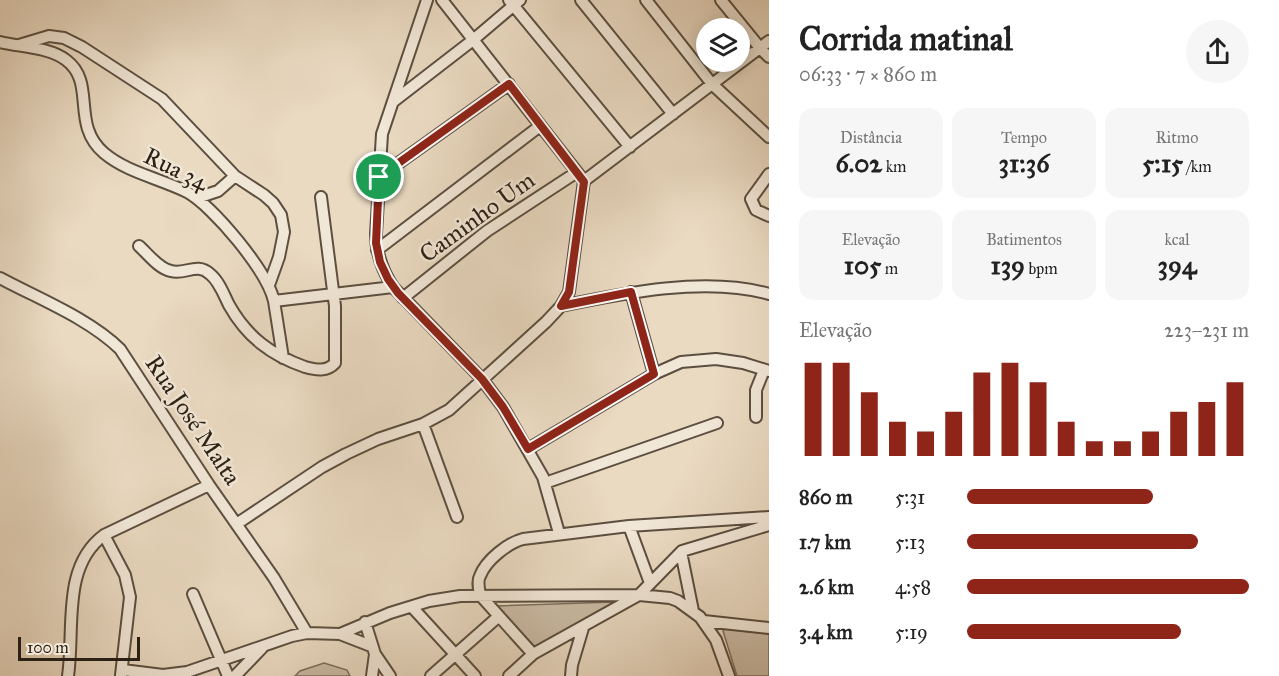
<!DOCTYPE html>
<html lang="pt">
<meta charset="utf-8">
<style>
body{margin:0;font-family:"IM FELL Great Primer",serif;background:#f6f6f6;color:#222;height:100vh;display:flex;flex-direction:column;font-size:22px;white-space:nowrap}
*{box-sizing:border-box;margin:0}
p{font-size:20px;color:#767676}
.icon{flex:none;width:33px;height:33px;fill:none;stroke:currentColor;stroke-width:2;stroke-linecap:round;stroke-linejoin:round}
.map{position:relative;flex:1;overflow:hidden}
.sheet{display:flex;flex-direction:column;background:#fff;width:510px}
.sheet>*{flex:none}
.buttons{position:absolute;left:696px;top:18px;display:grid;gap:12px}
.buttons a{display:grid;place-items:center;width:54px;height:54px;border-radius:50%;background:#fff;box-shadow:0 3px 15px #0003;font-size:30px}
.scale{position:absolute;left:18px;bottom:15px;width:122px;box-sizing:border-box;padding-left:6px;border:3px solid #2d2115;border-top:0;font-size:16px;line-height:21px;white-space:nowrap;color:#2d2115;-webkit-text-stroke:4px #f1e7d7;paint-order:stroke}
.pin{position:absolute;display:grid;place-items:center;width:51px;height:51px;color:#fff;margin:-26px;border:3px solid #fff;border-radius:50%;box-shadow:0 2px 6px #0007}
.round{display:grid;place-items:center;flex:none;width:63px;height:63px;border-radius:32px;background:#f6f6f6}
.head{display:flex;align-items:center;justify-content:space-between;height:102px;padding:0 30px}
h1{font-size:33px;font-weight:700;line-height:45px}
.figures{display:grid;grid-template-columns:repeat(3,1fr);gap:9px;height:102px;padding:6px 30px}
.figures div{display:grid;align-content:center;border-radius:15px;background:#f6f6f6;text-align:center}
.figures b{font-size:26px;font-weight:700}
.figures small{font-size:16px;font-weight:400}
.figures p{font-size:16px}
.chart{height:168px;padding:12px 30px}
.chart p{display:flex;justify-content:space-between}
.chart svg{width:100%;height:108px;margin-top:6px;stroke:#8f2418;stroke-width:6}
ul{padding:0 30px;list-style:none;font-size:20px}
li{display:grid;grid-template-columns:96px 72px 1fr;align-items:center;height:45px}
li i{height:15px;border-radius:8px;background:#8f2418}
main{display:flex;flex:1;min-height:0}
.map>svg:first-child{display:block}
</style>
<main>
<div class="map">
<svg width="769" height="676" viewBox="0 0 769 676">
<rect width="100%" height="100%" fill="#eadac2"/>
<filter id="stains"><feTurbulence type="fractalNoise" baseFrequency=".00333" numOctaves="4"/><feColorMatrix values="0 0 0 0 .2 0 0 0 0 .09 0 0 0 0 .02 0 0 0 .5 -.17"/></filter>
<radialGradient id="worn" r=".72"><stop offset=".6" stop-color="#630" stop-opacity="0"/><stop offset="1" stop-color="#630" stop-opacity=".3"/></radialGradient>
<path fill="#cabba5" stroke="#7c6e5d" stroke-width="1.5" d="M614,602L534,648L496,606Z
M725,629L769,634V676H737L723,631Z
M324,663L347,670L350,676H295L300,671Z"/>
<g fill="none" stroke-linecap="round" stroke-linejoin="round">
<defs>
<path id="minor" d="M427,0L382,134L376,234C376,254 382,270 393,287L482,379L503,407L543,477L559,533
M442,0L584,181
M509,0L630,147
M581,0L673,114
M646,0L712,84L769,137
M721,0L760,48L769,57
M0,42C20,47 49,47 66,60C97,83 70,124 104,153C128,173 159,178 187,192C214,207 267,271 274,301L393,287
M19,45L49,36L64,38L82,47L162,99L235,176L264,195L273,203L281,215L284,232L279,257L269,285
M394,101L473,40L520,0
M769,174L751,199L756,210L769,216
M379,177L509,84
M197,198L218,191L235,176
M139,246C148,254 159,269 171,271C185,275 197,262 210,274C219,281 224,295 229,305C247,337 271,355 305,367C316,370 327,372 335,363V306L321,197
M377,250L540,126
M0,278C39,299 88,318 120,349L209,485L274,578L307,633
M631,292L654,374
M403,298L487,231L577,172
M274,301L283,358
M561,306C624,293 707,276 769,294
M756,417V390L764,370
M423,424L457,517
M528,449L654,374L681,362L716,359L743,363L769,371
M545,483L717,423
M238,523L322,467L346,454L378,439L423,424L449,410L546,322L561,306L569,292L584,181L769,41
M629,526L650,583
M104,535L125,575L130,597L121,675
M681,552L693,611
M193,594L228,676
M480,595C479,589 477,581 480,576C486,560 508,543 523,539L629,526L769,517
M480,595L533,654
M412,607L475,676
M704,621L769,628
M365,622L375,654L390,676
M340,634L371,646
M123,670L163,675L187,672L292,636L307,633L340,634L390,613L429,601L460,596L639,595L682,551L769,525
M68,676C75,629 61,567 104,535L209,485
M235,676L262,648
M372,676L375,654
M431,676L499,616
M509,676L533,654L639,595L670,598L678,601L700,617L716,640L729,676
M571,676L572,665L583,628"/>
</defs>
<use href="#minor" stroke="#5c4f40" stroke-width="14"/>
<use href="#minor" stroke="#f1e7d7" stroke-width="10"/>
</g>
<g fill="none" stroke-linecap="round" stroke-linejoin="round">
<defs>
<path id="route" d="M509,84L584,182L569,292L561,306L631,292L654,374L528,449L503,407L482,379L398,293L388,279L380,262L376,243L379,177Z"/>
</defs>
<use href="#route" stroke="#fff" stroke-width="12"/>
<use href="#route" stroke="#8f2418" stroke-width="8"/>
</g>
<g text-anchor="middle" stroke-width="5" stroke-linejoin="round" paint-order="stroke">
<g font-size="24" fill="#2d2115" stroke="#f1e7d7">
<text transform="translate(176 169) rotate(26)" y="8">Rua 34</text>
<text transform="translate(477 217) rotate(-36)" y="8">Caminho Um</text>
<text transform="translate(193 420) rotate(56)" y="8">Rua José Malta</text>
</g>
</g>
<rect width="100%" height="100%" filter="url(#stains)"/>
<rect width="100%" height="100%" fill="url(#worn)"/>
</svg>
<div class="buttons">
<a><svg class="icon" aria-label="layers" viewBox="0 0 24 24"><path d="M12 4l9 5-9 5-9-5zM3 14l9 5 9-5"/></svg></a>
</div>
<div class="scale">100 m</div>
<div class="pin" style="left:379px;top:177px;background:#1e9e55"><svg class="icon" aria-label="arrive" viewBox="0 0 24 24"><path d="M6 21V4h12l-3 4 3 4H6"/></svg></div>
</div>
<section class="sheet">
<div class="head"><div><h1>Corrida matinal</h1><p>06:33 · 7 × 860 m</p></div><a class="round"><svg class="icon" aria-label="share" viewBox="0 0 24 24"><path d="M12 15V3M7 8l5-5 5 5M5 13v7h14v-7"/></svg></a></div>
<div class="figures">
<div><p>Distância</p><b>6.02<small> km</small></b></div>
<div><p>Tempo</p><b>31:36</b></div>
<div><p>Ritmo</p><b>5:15<small> /km</small></b></div>
</div>
<div class="figures">
<div><p>Elevação</p><b>105<small> m</small></b></div>
<div><p>Batimentos</p><b>139<small> bpm</small></b></div>
<div><p>kcal</p><b>394</b></div>
</div>
<div class="chart"><p><span>Elevação</span>223–231 m</p>
<svg viewBox="0 0 160 44" preserveAspectRatio="none"><path d="M5 44V6M15 44V6M25 44V18M35 44V30M45 44V34M55 44V26M65 44V10M75 44V6M85 44V14M95 44V30M105 44V38M115 44V38M125 44V34M135 44V26M145 44V22M155 44V14"/></svg>
</div>
<ul>
<li><b>860 m</b>5:31<i style="width:66%"></i></li>
<li><b>1.7 km</b>5:13<i style="width:82%"></i></li>
<li><b>2.6 km</b>4:58<i style="width:100%"></i></li>
<li><b>3.4 km</b>5:19<i style="width:76%"></i></li>
</ul>
</section>
</main>
